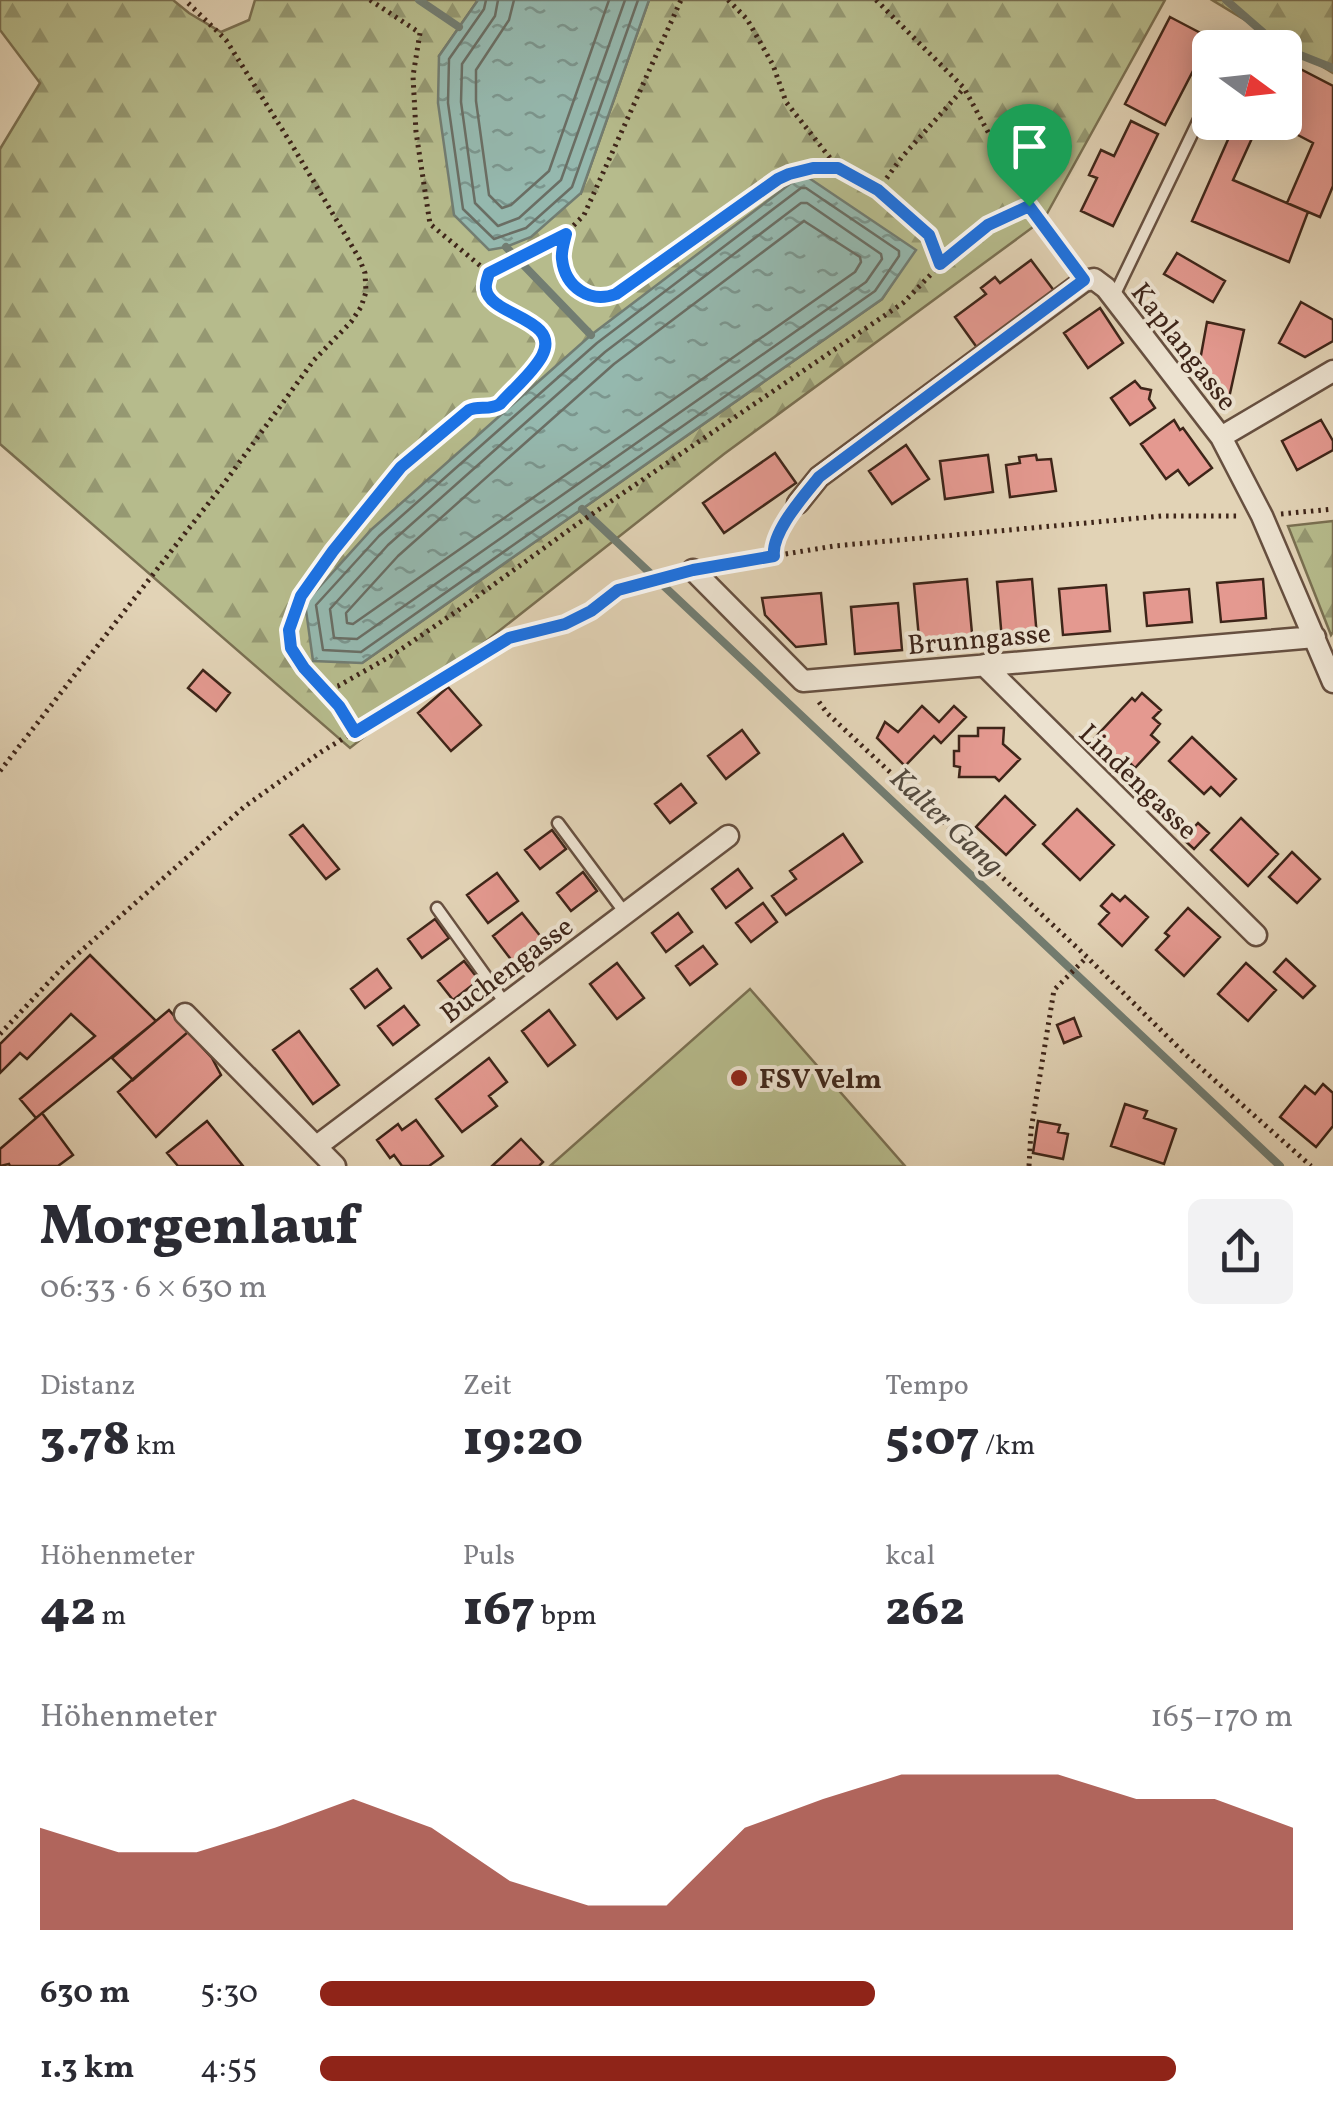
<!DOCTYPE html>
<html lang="de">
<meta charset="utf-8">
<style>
body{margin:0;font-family:Vollkorn,serif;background:#f2f2f3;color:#2b2b33;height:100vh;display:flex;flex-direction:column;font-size:38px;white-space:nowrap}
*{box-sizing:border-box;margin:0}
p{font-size:32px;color:#7c7c81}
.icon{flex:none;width:55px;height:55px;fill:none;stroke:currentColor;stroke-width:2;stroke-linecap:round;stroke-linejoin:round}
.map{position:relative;height:1166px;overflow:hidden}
.side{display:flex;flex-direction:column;background:#fff;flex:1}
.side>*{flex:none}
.needle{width:65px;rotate:105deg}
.tools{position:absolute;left:1192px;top:30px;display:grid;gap:20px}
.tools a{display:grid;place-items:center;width:110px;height:110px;border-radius:15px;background:#fff;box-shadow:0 5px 25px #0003;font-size:50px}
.pin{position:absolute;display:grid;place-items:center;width:85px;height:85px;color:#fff;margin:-102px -42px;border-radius:50% 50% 50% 0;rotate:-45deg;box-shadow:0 0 10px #0007}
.pin .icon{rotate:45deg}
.round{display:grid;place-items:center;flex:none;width:105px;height:105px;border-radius:15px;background:#f2f2f3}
.summary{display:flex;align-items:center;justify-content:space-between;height:170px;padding:0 40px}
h1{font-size:55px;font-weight:800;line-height:75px}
.stats{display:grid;grid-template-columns:repeat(3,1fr);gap:15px;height:170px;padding:10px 40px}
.stats div{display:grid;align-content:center}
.stats b{font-size:50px;font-weight:800}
.stats small{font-size:28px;font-weight:400}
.stats p{font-size:28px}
.chart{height:280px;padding:20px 40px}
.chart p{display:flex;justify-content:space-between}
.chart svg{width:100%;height:180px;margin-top:10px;fill:#8f2418;opacity:.7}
ul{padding:0 40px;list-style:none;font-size:32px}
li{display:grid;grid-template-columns:160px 120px 1fr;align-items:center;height:75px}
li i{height:25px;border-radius:12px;background:#8f2418}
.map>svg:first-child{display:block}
</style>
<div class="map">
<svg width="1333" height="1166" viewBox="0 0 1333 1166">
<defs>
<pattern id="forest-firs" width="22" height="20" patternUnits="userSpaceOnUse" patternTransform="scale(2.5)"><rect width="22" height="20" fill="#b6bb8c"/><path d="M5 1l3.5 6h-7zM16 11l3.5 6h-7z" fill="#959872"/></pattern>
<pattern id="water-ripples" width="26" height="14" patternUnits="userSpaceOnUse" patternTransform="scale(2.5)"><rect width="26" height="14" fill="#95b8ae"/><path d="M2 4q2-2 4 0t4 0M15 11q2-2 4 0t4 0" fill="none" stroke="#7b958d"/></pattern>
</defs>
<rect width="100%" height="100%" fill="#e2d3b6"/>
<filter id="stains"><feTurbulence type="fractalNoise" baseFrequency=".002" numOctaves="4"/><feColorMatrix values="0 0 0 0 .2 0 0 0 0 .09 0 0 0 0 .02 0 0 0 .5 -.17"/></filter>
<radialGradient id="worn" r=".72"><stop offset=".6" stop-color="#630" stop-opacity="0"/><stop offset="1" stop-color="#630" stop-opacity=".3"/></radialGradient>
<path fill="url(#forest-firs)" stroke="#7a7052" stroke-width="2.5" fill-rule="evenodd" d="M0,0H173L189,13L221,32L249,20L255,0H478L439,56L581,193L649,0H1165L1044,219L724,454L350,748L0,444V149L40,83L0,30ZM915,249L882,299L362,663Z
M1212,0H1333V73Z
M1333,521V632L1331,635L1288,526Z"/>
<path fill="#b6bb8c" stroke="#7a7052" stroke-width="2.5" d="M750,989L905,1166H550Z"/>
<path fill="url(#water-ripples)" stroke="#727d72" stroke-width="2.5" d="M478,0H649L581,193L531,237L506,247L489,250L454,215L438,103L439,56Z
M803,174L916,250L882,299L362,663L313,661L305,603L372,529L591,335Z"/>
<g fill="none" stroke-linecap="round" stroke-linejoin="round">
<path stroke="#6a6e64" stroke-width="2.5" d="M486,0L484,9L449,59L448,103L463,209L494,239L526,228L572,187L638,0
M498,0L495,16L462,64L461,102L475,203L498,226L519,218L561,180L625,0
M514,0L509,20L476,70V101L489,195L502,208L511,205L549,171L609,0
M801,188H806L899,251V256L875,291L361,652L323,650L316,605L379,536L597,343Z
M801,203H807L881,254L882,259L866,282L357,639L334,638L330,609L388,545L605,352Z
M804,221L860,257L861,262L855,272L353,624L347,623L346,613L398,556L614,364Z"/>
<path stroke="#727d72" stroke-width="8" d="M419,0L459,27
M1226,0L1281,48
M1285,49L1333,68
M506,247L591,335
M582,509L1280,1166"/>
</g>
<path fill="#e49990" stroke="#3e2519" stroke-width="2.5" d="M1170,17L1210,38L1165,125L1125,104Z
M1285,61L1333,86V186L1320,217L1287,203L1313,143L1273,122H1285Z
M1131,121L1158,134L1113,226L1081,211L1097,178L1089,175L1101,150L1114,156Z
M1234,126L1253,136L1233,180L1308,212L1289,262L1192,221Z
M1177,253L1225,281L1213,302L1164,274Z
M1031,260L1055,292L978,349L955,317L986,294L981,288L995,277L1000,283Z
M1301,302L1333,320V341L1305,357L1279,343Z
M1100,308L1123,343L1088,368L1064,333Z
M1207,322L1244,330L1229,398L1199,366Z
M1135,381L1141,388L1151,390L1149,399L1155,408L1130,425L1111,398Z
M1174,420L1180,430L1183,428L1212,468L1189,485L1178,470L1166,479L1141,444Z
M1321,420L1333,441V450L1297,470L1282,441Z
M906,445L929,479L892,504L869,471Z
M775,453L796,483L724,533L703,503Z
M988,455L993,492L945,499L940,461Z
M1036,455L1037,460L1051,459L1056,491L1010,497L1006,465L1020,463L1019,457Z
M967,579L973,644L920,649L914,584Z
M1032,579L1037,637L1002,640L997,582Z
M1263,579L1266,618L1221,622L1217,583Z
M1106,585L1110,631L1063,635L1059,589Z
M1189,589L1192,622L1147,626L1144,593Z
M821,593L826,644L796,647L765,615L762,598Z
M898,603L902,650L855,654L851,607Z
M203,670L230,693L216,711L188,688Z
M448,687L481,725L451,751L418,713Z
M1142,693L1161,710L1153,718L1160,724L1151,735L1159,742L1135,768L1127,760L1119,769L1090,743L1132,698L1135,701Z
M922,706L939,722L954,706L966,717L941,743L934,736L905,766L877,738L885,722L898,732Z
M978,728H1004L1003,744L1020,759L999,781L995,777H959L960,767L954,766V751H959V736H978Z
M742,730L759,753L726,779L708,756Z
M1192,737L1236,779L1220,796L1211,787L1204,794L1169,761Z
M681,784L696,803L670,823L655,804Z
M1005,796L1035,825L1006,855L976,827Z
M1077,809L1114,845L1080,880L1043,844Z
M1241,818L1278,854L1248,886L1211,850Z
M1198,823L1209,833L1194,849L1183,839Z
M303,825L339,869L326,879L290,835Z
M552,830L566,849L540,869L525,850Z
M843,834L862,862L786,915L772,896L796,879L790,871Z
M1292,852L1320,879L1297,903L1269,877Z
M738,869L752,888L726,908L712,889Z
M583,872L597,891L571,911L557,893Z
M497,873L518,901L488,923L467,895Z
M1112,894L1120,901L1125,896L1148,917L1122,946L1099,924L1109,913L1101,906Z
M763,903L777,922L751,942L736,923Z
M1188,908L1220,937L1184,976L1156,950L1169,936L1165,933Z
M522,913L549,947L519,970L493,936Z
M678,913L692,932L666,952L652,933Z
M435,919L449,938L422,958L408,939Z
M703,946L717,964L690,985L676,966Z
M90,955L156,1021L36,1118L20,1099L95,1036L71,1014L27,1059L20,1053L0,1073V1044Z
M1286,959L1315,986L1303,998L1274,972Z
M464,961L479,980L453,1000L438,981Z
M617,963L644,998L617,1019L590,984Z
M1246,963L1276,990L1248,1021L1218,994Z
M377,969L391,988L365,1008L351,989Z
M404,1006L419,1025L393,1045L378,1026Z
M169,1010L188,1032L133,1080L112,1058Z
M549,1010L575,1045L548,1066L522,1031Z
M1074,1018L1081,1036L1064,1043L1057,1025Z
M299,1031L339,1085L313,1104L273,1050Z
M188,1032L212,1058L221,1075L156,1137L118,1092Z
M489,1058L507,1082L489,1096L497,1106L462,1132L436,1099Z
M1323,1084L1333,1093V1126L1316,1147L1280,1117L1305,1086L1315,1094Z
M1125,1104L1147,1111L1144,1118L1176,1129L1164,1164L1111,1146Z
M42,1113L73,1155L58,1166H10L9,1164L0,1166V1149Z
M416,1120L443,1156L429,1166H402L394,1155L390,1158L377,1140L398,1124L402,1130Z
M207,1121L243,1166H178L167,1153Z
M1038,1121L1060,1125L1058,1132L1068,1134L1063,1159L1033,1153Z
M521,1139L543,1162L539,1166H492Z"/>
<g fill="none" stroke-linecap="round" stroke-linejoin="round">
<defs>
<path id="service" d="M1114,296L1205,107
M558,823L625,913
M437,908L505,1003"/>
<path id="minor" d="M1221,437L1333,371
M798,503L819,477L1084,281L1094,279L1106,288L1221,437L1262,516L1333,682
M693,570L803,681L1315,637
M984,665L1256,935
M185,1014L335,1166
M317,1146L728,836"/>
</defs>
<use href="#service" stroke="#675040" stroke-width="15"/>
<use href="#minor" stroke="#675040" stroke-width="25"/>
<path stroke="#3e2519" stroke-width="5" stroke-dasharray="2.5 5" stroke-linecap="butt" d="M370,0L420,33L413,76L416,132L430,224L489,273
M728,0L747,19L773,65L786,102L838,168
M876,0L964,88L1029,207L1072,265
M878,190L929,235L941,264
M565,234C564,243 561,251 562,259C565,287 590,304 616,294L778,179C821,159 840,168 878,190L902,157L964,88
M489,273L565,234L584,215L681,0
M1281,514L1333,509
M774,556L773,542L789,518
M719,565L834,546L1162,516H1240
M323,690L338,686L391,656L460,609L573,527L903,303L941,264L988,225L1029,207
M819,702L827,713L1087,957L1185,1054L1311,1166
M355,731L339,707L304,668L291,647L289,630L301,596L333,551L401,467L469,410C479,405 490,411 500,404C513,389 532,374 542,355C560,322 500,315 488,296C484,289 487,281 489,273
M0,771L225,482L314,360L351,322L361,307L366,292L365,273L359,258L292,145L226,40L185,0
M0,1034L64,966L244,807L321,752L509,638L565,624L591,611L618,590L674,575
M1029,1166L1031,1130L1054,990L1087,957"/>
<use href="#service" stroke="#ece2d0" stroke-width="10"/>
<use href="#minor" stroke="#ece2d0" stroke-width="20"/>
</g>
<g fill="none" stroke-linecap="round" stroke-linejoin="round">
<defs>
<path id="route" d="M813,168H838L878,190L929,235L940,264L988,225L1029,206L1084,280L819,477C804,496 771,532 774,556L693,570L618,590L591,611L565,624L509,638L355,732L339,706L304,668L291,648L289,630L301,596L333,551L401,467L469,410C479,405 489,411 500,404C513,389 532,374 542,356C562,318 489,316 486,289C485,284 488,277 489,273L566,234C564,243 561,251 562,259C565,287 590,304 616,294L778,179L789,174Z"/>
</defs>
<use href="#route" stroke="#fff" stroke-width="20"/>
<use href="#route" stroke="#1a73e8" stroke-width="12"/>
</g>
<circle fill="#8f2418" stroke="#ece2d0" stroke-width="4" cx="739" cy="1078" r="10"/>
<g text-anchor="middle" stroke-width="8" stroke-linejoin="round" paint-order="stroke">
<g font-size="28" fill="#3e2519" stroke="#ece2d0">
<text transform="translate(1185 346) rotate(52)" y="10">Kaplangasse</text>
<text transform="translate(979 638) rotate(-5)" y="10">Brunngasse</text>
<text transform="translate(1139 781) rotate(44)" y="10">Lindengasse</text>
<text transform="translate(506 969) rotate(-37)" y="10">Buchengasse</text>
</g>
<g font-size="28" font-weight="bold" fill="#3e2519" stroke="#ece2d0" text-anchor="start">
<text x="759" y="1088">FSV Velm</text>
</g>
<g font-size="30" font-style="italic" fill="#544a3e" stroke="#ece2d0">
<text transform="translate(947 821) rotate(43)" y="10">Kalter Gang</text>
</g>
</g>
<rect width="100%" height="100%" filter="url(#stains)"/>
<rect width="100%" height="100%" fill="url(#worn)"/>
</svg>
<div class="tools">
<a><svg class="needle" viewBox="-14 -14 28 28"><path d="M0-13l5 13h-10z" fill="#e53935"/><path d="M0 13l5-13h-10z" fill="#7c7c81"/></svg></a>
</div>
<div class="pin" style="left:1029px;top:206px;background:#1e9e55"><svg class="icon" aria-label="arrive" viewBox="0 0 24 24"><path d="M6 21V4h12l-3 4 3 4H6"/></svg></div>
</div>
<section class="side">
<div class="summary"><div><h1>Morgenlauf</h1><p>06:33 · 6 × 630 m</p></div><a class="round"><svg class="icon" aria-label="share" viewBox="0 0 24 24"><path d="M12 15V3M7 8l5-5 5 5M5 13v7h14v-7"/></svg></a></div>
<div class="stats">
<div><p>Distanz</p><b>3.78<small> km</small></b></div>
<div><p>Zeit</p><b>19:20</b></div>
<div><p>Tempo</p><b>5:07<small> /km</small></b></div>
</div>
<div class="stats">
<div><p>Höhenmeter</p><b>42<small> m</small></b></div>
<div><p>Puls</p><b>167<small> bpm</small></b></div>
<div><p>kcal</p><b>262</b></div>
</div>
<div class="chart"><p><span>Höhenmeter</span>165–170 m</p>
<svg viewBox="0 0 160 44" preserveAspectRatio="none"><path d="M0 44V19L10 25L20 25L30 19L40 12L50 19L60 32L70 38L80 38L90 19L100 12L110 6L120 6L130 6L140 12L150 12L160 19V44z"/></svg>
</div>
<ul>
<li><b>630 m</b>5:30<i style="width:57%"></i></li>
<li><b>1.3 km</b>4:55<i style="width:88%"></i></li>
</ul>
</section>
